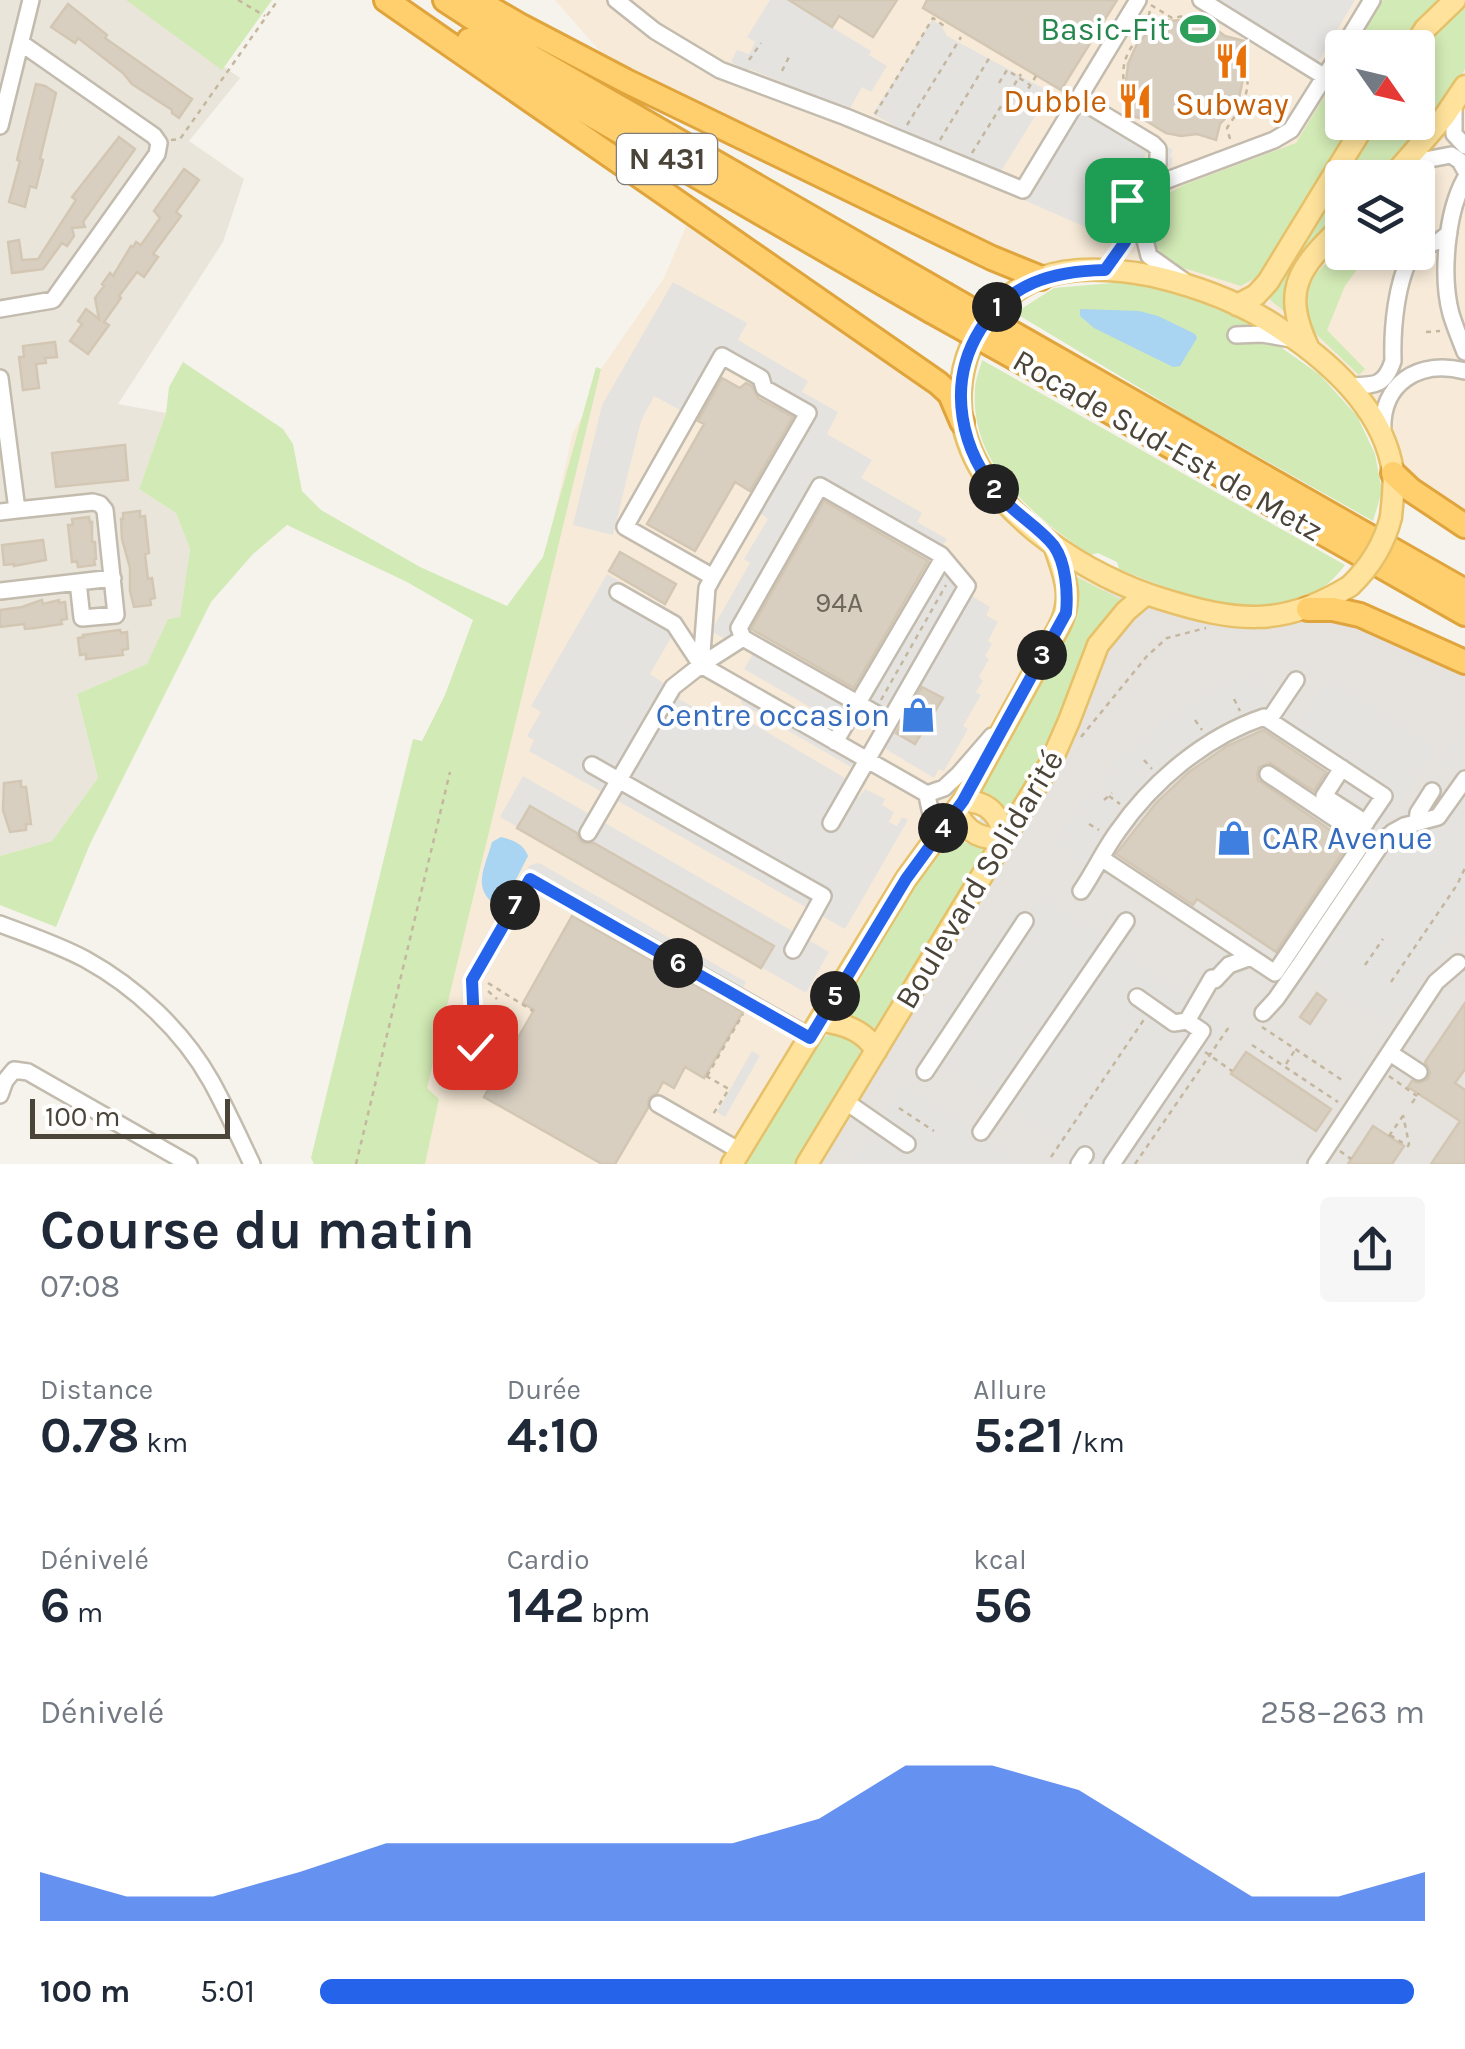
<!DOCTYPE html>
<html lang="fr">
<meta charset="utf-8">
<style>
body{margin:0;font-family:Karla,sans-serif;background:#f6f6f7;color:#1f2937;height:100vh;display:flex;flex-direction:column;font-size:38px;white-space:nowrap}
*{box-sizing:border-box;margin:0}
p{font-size:32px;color:#747a83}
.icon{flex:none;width:55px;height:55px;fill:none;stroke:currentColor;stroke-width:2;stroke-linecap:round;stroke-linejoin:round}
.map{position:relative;height:1164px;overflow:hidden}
.details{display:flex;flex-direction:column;background:#fff;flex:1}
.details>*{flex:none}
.needle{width:65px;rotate:124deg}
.controls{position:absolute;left:1325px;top:30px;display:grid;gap:20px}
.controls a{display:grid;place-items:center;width:110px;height:110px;border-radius:10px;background:#fff;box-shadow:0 5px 15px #0003;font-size:50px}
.scale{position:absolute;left:30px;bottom:25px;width:200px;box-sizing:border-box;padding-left:10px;border:5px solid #4b4439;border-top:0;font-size:28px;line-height:35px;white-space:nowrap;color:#4b4439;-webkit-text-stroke:8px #fff;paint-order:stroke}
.pin{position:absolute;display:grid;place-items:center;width:85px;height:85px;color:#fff;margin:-42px;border-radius:20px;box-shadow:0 5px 15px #0006}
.km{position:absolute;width:50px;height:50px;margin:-25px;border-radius:50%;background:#222;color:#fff;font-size:28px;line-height:50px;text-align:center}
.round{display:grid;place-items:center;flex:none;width:105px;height:105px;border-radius:10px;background:#f6f6f7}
.overview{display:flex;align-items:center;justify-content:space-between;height:170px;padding:0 40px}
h1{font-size:55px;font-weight:700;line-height:75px}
.stats{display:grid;grid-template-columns:repeat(3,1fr);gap:15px;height:170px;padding:10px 40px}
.stats div{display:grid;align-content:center}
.stats b{font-size:50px;font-weight:700}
.stats small{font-size:28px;font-weight:400}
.stats p{font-size:28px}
.chart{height:280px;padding:20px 40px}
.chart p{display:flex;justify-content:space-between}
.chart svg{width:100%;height:180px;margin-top:10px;fill:#2563eb;opacity:.7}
ul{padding:0 40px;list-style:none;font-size:32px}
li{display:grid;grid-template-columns:160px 120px 1fr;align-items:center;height:75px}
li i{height:25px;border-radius:12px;background:#2563eb}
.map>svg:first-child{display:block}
</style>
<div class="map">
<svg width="1465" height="1164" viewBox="0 0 1465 1164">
<rect width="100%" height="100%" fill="#f6f3ec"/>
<path fill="#eae5da" d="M0,0H129L240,78L189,141L244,179L223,242L118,404L166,413L139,489L176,513L190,549L180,618L168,619L148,664L77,694L98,778L52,841L0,856Z"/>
<path fill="#f7ead8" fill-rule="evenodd" d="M555,0H1465V519L1394,484L1386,447L1309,349L1168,280L1041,278L626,81ZM1342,48H1418V122H1342ZM1342,178H1418V252H1342Z
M692,213L938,383L990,483L1111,578L779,1164H408L573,432L594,397L601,369L664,278Z"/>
<path fill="#e6e2dd" d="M1111,578L1193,609H1308L1465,662V1164H793Z"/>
<path fill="#d2eab5" d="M126,0H272L222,70Z
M1383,0H1444L1425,18L1401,47L1354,48Z
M1465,1V69L1447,100L1380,177L1342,178V217L1299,261L1285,312L1268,298L1376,123L1418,122C1418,94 1410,58 1430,35C1440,22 1456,15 1465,1Z
M1342,67V122L1355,123L1262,274L1241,286L1171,264L1155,245L1148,224L1163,196L1186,184L1296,143Z
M1342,246V252L1369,253L1345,286L1327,330L1365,369L1359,375L1315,333L1307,312L1309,287L1316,274Z
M1124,282L1187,297L1241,319L1320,375L1357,416L1375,454L1382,491L1373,521L1188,417L1015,313L1054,288Z
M982,360L1345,565C1336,577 1324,589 1310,595C1249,621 1177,593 1119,569L1117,562L1098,553L1090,555C1034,516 970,466 975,390C975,380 980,369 982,360Z
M183,362L283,429L293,444L302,491L321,510L420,567L507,606L543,557L596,367L601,369L427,1088L439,1099L425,1164H314L311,1158L413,739L422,741L445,695L473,620L407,582L287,525L253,554L211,602L90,844L56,927L0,905V856L52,841L98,778L77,694L147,664L168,619L180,617L190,549L176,513L139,489L166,413L169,387Z
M1077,577L1120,599L1116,605L1117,607L1097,629L1086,650L1045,756L1008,818L975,792L1072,579Z
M951,827L964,842L988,851L879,1029L843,1018L835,1009Z
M838,1032L854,1043L860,1050L856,1068L798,1164H740L817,1039Z"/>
<path fill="#e5e3e0" d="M770,0H787L871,51L869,55L887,66L871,92L862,87L849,110L752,70L739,68L731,62L737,50L749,54L755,42L747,37Z
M1220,0H1355L1318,62Z
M932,20L941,25L947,36L1050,92L1000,173L954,150L919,139L873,114Z
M1086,98L1173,150L1170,156L1173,158L1170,167L1149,149L1099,233L1024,200Z
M673,282L747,323L738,340L808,381L802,392L838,412L827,434L872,460L861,478L922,513L917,522L947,539L938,554L820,486L739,628L725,639L711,631L750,563L744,559L768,519L760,513L812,423L808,413L723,356L689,415L654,396L641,421L613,535L573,525L602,405Z
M943,558L967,586L889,721L858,703Z
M607,574L683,617L650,674L681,695L679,699L717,720L726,708L845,778L841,787L859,797L865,789L885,799L882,805L894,812L889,822L897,826L902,817L908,820L845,929L529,751L534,740L527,736L541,712L531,706Z
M972,596L990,607L986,615L998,622L988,641L992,644L985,656L989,659L979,677L983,681L976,692L981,695L963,726L968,729L944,771L939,769L934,778L884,748L893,732L916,745L943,699L920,685Z
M758,646L850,699L836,722L744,669Z
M1256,671L1268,702L1220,725L1173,756L1124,805L1097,783L1119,758L1161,722L1208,691Z
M1329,676L1436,748L1378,833L1415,808L1432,812L1457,776L1438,763L1465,724V929L1452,937L1406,1005L1399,1001L1382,1026L1356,1009L1365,991L1351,1008L1289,965L1375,835L1363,828L1388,790L1294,728Z
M738,694L855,762L851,767L742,704Z
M523,776L829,952L806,993L500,817Z
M1089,787L1121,808L1096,845L1098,849L1088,867L1054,844Z
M536,863L541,864L746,982L742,990L527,867Z
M1043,895L1226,1024L1132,1164H1090L921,1051L1017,908L1029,916Z
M752,1051L760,1056L725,1117L717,1112Z
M902,1082L1026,1164H852Z"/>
<path fill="#a9d4f2" d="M1080,309L1139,311L1158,316L1195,334L1197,338L1180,366L1173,367L1094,328L1080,316Z
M501,837C513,840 524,844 528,856L507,897L499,907C470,890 485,868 492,842Z"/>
<path fill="#d8cfc1" stroke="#d3c7b4" stroke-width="2.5" d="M789,0H897L873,37L839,16L832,27Z
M927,0H1117L1061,90L923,8Z
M68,4L107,35L105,38L192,99L179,118L172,113V110L132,84L123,73L78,38L75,43L51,27Z
M1153,16L1171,21L1187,19L1201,21L1213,27L1225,36L1244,41L1239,57L1243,79L1239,98L1232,111L1220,124L1216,140L1197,134L1181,136L1166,133L1143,119L1125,114L1130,98L1126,82L1128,64L1136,46L1148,32Z
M36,84L45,86L56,93L40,159L43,160L36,188L30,186L25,207L9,202L20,161L17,160Z
M119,137L135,149L83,222L85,227L72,228L74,236L67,246L62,243L43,269L12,273L8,242L19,240L22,260L38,259L76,200L72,197Z
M184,169L199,180L176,212L181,216L153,254L158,257L144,277L137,272L119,296L121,298L104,322L109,325L88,354L70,341L82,324L78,321L86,309L99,319L95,298L104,286L102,284L110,273L113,276L131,246L133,247L136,242L141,245L160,218L154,211Z
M55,342L57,357L45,358L46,363L36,364L39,388L23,390L19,357H24L23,346Z
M722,378L740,388L746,383L752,386L758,398L793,417L750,491L735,482L695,551L647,524L704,424L698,421Z
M125,445L128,480L56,487L52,453Z
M824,501L928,561L854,688L751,629Z
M140,511V517L145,516L149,553L145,554L148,579L152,578L155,598L150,599L151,605L134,607L130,591V568L122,539L121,519H123V513Z
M89,517L90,523L92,522V542H95L96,559L94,560L95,565L78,567L77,561L72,562L68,525H73L72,519Z
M43,540L46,560L14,566V564L4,565L2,545Z
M620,552L676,584L665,604L609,571Z
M42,600L43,604L59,600V603L65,602L67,619L61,620L62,624L35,628L25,629L24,624L0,627V610L22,607Z
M120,630L121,633L127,632L128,649L122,650L123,655L86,659V654L80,655L78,638L84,637L83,635Z
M922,687L943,698L915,744L896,733Z
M1263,730L1326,772L1314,791L1270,763L1259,767L1257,774L1258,780L1349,843L1276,952L1197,899L1193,905L1116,854L1156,803L1189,772L1227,746Z
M21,781V787H26L31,824H26V830L10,832L3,810L4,783Z
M530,806L577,833L579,839L583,843H594L774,946L761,968L517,828Z
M572,916L743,1012L704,1078L685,1067L674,1088L663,1082L657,1093L649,1098L648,1108L615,1164H602L484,1097L534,1010L523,1003Z
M1317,993L1326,1000L1310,1024L1300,1017Z
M1465,1003V1069L1455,1083L1465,1090V1164H1431L1460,1121L1408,1087L1412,1081L1419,1083L1428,1079L1430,1072L1425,1062Z
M1246,1052L1331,1109L1316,1131L1231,1074Z
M1373,1126L1404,1146L1392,1164H1348Z"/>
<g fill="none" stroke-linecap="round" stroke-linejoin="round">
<defs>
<path id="minor" d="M616,0L655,31L720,70L846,117L1023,190L1138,0
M1201,0L1325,77
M1343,48L1372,0
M1078,99L1153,144L1158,149V165C1145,181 1127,189 1128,211L1136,217
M1454,104V134L1465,146
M0,126L31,0
M1404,164L1451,155L1460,161L1465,170
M1465,179C1446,213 1441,277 1451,314C1455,327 1460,339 1465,352
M1142,208L1143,232L1149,256L1184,281
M1418,248L1439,241L1449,233
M1105,270L1125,242L1150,191L1162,182L1274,140L1291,130L1342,49
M0,309L53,300L157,154L159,143L154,136L21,43
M1236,335L1262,334L1291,339
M0,378L17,510L0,512
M1348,386C1373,385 1384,388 1393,361C1392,328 1396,281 1413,252
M1383,433C1380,383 1419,359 1465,371
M17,510L93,502L100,504L105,510L116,615L82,618L78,582
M0,591L113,578
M618,592L674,624L701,665L927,794L944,788L959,774L992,736
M701,665L707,588L713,577L808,413L764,388L761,378L722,356L625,527L713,577
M1269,720L1296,680
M835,742L943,558
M592,765L823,896L793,950
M1342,768L1324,796L1366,823
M1268,774L1358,834
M927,794C929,809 934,822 935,837
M831,823L967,586L941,555L820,486L739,628L743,638L889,721
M1417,823L1418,813L1432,791
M588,833L673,687L701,665L743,638
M1081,891C1094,872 1104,850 1118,831C1153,781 1205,737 1264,717L1384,796L1358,834L1362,844L1275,973L1101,858
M0,924C29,935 59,945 85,959C136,987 183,1031 211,1081C226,1108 239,1137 252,1164
M1215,980L1229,965L1251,957
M1263,1013L1276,999L1303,960L1384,840L1393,832L1404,826L1438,817L1465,779
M1187,1021L1212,978
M475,1047L472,980L530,879L810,1037
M1390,1053L1419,1072
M925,1072L1025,921
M0,1095L5,1081L14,1070L28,1072L189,1164
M845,1101L907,1144
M658,1104L740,1151
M981,1132L1126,921
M1079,1164L1085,1155
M1112,1164L1202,1031L1187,1021L1174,1023L1137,997
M1316,1164L1436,982L1458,963"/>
<path id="major" d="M1413,48L1425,29L1455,0
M1391,178L1444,117L1465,86
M1237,305L1256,295L1268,282L1366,122
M1308,347C1280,287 1301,267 1342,226
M1350,586C1283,628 1235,622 1162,599C1089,577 994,517 968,442C945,378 976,303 1040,278C1075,265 1117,269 1153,276C1196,286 1242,303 1279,328C1329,361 1384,409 1393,472C1395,487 1392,503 1391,517
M963,801C989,801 1000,815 1005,839
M956,812C968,834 981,839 1005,839
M820,1021C842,1023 865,1030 876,1051
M732,1164L906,879L963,801L1059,627C1074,598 1065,577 1055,548
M807,1164L1051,762L1069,721L1098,645L1126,611L1146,594"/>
<path id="highway" d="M386,0L938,383L950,394L962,422
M445,0L532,57L944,294
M476,0L521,26L626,81L992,258L1041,278
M469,40L591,115L931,311
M1028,342L1465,591
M1017,359L1465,614
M1393,473L1411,490L1465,526
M1308,609H1333L1360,615L1465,662"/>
</defs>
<use href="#minor" stroke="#c2bbae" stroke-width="20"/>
<use href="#major" stroke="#e6c16a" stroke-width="25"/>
<use href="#highway" stroke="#e0a43c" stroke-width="28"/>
<path stroke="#c4b79f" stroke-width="2.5" stroke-dasharray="5 5" stroke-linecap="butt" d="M238,0L265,16
M1151,5L1172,18L1184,16L1199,17
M749,60L761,43
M782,71L790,55
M999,83L1007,70L1030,85
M1023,97L1036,76
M1124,109C1128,93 1120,78 1125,61C1128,50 1135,42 1142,33C1147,27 1148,19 1150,10
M875,114L933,18L947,28
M907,125L961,37
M1230,139L1227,128C1238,111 1250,97 1247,76C1245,63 1241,58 1245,44
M171,140L180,139L278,0
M940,140L991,55
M972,153L1021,74
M1426,332L1440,331
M1234,699L1240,711
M881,700L946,585
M1195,720L1202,730
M1081,737L1147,656L1167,638L1206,628
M1144,760L1152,769
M1109,796L1120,804
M1104,800L1112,793
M1089,824L1099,830
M1365,965L1383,939
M1391,982L1457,885L1465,868
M488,983L533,1011
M488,991L497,999
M1262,1027L1345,1082
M1252,1045L1338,1102
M1205,1052L1232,1071
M1286,1064L1295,1050
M706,1076L729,1089L712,1116
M707,1076L743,1014
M1389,1076L1417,1096
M1412,1103L1419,1093
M899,1108L934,1131
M1390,1135L1408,1146L1409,1144L1403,1115
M1389,1136L1405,1113
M1340,1151L1351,1159
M1051,1157L1145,1018
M356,1164L450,772
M1135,1164L1231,1024"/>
<use href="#minor" stroke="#fff" stroke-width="15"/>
<use href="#major" stroke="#ffe39c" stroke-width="20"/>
<use href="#highway" stroke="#ffcf6e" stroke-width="22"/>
<defs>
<path id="major-bridge" d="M1350,586C1371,566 1384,545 1391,517"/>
<path id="highway-bridge" d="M944,294L1028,342
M931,311L1017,359"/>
</defs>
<use href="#major-bridge" stroke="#e6c16a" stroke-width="25" stroke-linecap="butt"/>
<use href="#highway-bridge" stroke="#e0a43c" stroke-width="28" stroke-linecap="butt"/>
<use href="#major-bridge" stroke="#ffe39c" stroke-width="20"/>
<use href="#highway-bridge" stroke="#ffcf6e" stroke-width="22"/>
</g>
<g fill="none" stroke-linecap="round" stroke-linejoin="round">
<defs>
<path id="route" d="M475,1047L472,980L530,879L810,1038L906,879L963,801L1066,613C1068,593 1066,563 1054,546C1040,528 1018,516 1003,499C960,452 946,385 980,330C1008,283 1053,271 1105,270L1125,242L1136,218L1128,211L1127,200"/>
</defs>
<use href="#route" stroke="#fff" stroke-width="20"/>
<use href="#route" stroke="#2563eb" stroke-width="12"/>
</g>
<defs>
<symbol id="stadium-bare" viewBox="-9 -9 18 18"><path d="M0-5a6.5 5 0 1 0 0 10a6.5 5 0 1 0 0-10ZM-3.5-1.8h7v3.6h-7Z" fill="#2e9e5b" stroke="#fff" stroke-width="2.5" paint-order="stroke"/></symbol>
<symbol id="restaurant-bare" viewBox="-9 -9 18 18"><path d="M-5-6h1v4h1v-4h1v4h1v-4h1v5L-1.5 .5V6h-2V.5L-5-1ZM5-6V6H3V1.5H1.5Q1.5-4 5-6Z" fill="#e8710a" stroke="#fff" stroke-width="2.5" paint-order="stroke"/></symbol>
<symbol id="shop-bare" viewBox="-9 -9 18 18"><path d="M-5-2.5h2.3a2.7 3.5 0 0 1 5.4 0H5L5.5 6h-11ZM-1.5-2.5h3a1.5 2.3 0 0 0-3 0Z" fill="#3f7fe0" stroke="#fff" stroke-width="2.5" paint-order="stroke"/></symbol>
</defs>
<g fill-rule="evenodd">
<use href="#stadium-bare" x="1173" y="4" width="50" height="50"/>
<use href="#restaurant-bare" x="1207" y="36" width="50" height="50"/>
<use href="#restaurant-bare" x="1110" y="76" width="50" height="50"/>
<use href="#shop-bare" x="893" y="690" width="50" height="50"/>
<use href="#shop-bare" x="1209" y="813" width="50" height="50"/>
</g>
<g text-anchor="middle" stroke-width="8" stroke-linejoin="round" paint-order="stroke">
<g font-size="28" fill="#6e675b">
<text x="839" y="612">94A</text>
</g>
<rect fill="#fff" stroke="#817c74" stroke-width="2.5" x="617" y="134" width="100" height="50" rx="8"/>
<g font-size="30" font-weight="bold" fill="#4b4439">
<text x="667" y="169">N 431</text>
</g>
<g font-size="32" fill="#27864d" stroke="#fff" text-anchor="end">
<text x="1170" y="40">Basic-Fit</text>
</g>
<g font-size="32" fill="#c56008" stroke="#fff" text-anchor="end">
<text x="1107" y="112">Dubble</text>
<text x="1232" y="115" text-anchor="middle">Subway</text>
</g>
<g font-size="32" fill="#4b4439" stroke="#fff">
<text transform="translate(1168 445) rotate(30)" y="11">Rocade Sud-Est de Metz</text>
<text transform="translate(979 879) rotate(-59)" y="11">Boulevard Solidarité</text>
</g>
<g font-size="32" fill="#366cbe" stroke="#fff" text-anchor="end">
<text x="890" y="726">Centre occasion</text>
<text x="1262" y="849" text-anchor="start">CAR Avenue</text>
</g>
</g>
</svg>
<div class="controls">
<a><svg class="needle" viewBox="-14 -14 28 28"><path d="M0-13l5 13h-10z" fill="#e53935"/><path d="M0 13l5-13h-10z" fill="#747a83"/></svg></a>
<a><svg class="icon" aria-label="layers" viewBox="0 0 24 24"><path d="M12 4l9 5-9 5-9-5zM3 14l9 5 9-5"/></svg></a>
</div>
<div class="scale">100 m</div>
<div class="pin" style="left:1127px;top:200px;background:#1e9e55"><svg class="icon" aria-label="arrive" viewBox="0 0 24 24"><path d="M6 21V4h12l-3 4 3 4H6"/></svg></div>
<div class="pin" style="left:475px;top:1047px;background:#d93025"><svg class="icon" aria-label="check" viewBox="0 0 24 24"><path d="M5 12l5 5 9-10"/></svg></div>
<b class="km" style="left:997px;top:307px">1</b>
<b class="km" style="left:994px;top:489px">2</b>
<b class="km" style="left:1042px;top:655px">3</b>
<b class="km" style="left:943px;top:828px">4</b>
<b class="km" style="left:835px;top:996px">5</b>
<b class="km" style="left:678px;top:963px">6</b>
<b class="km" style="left:515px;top:905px">7</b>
</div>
<section class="details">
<div class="overview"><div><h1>Course du matin</h1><p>07:08</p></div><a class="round"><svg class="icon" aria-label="share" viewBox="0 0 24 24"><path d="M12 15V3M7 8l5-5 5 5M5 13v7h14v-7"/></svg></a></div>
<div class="stats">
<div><p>Distance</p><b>0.78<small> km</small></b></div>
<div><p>Durée</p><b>4:10</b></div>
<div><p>Allure</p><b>5:21<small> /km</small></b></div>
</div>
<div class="stats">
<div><p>Dénivelé</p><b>6<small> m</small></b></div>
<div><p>Cardio</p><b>142<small> bpm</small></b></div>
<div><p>kcal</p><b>56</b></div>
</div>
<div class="chart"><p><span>Dénivelé</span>258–263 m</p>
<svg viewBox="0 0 160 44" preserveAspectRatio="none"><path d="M0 44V32L10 38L20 38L30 32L40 25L50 25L60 25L70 25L80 25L90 19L100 6L110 6L120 12L130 25L140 38L150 38L160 32V44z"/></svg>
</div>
<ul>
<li><b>100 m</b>5:01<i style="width:99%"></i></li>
</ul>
</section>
